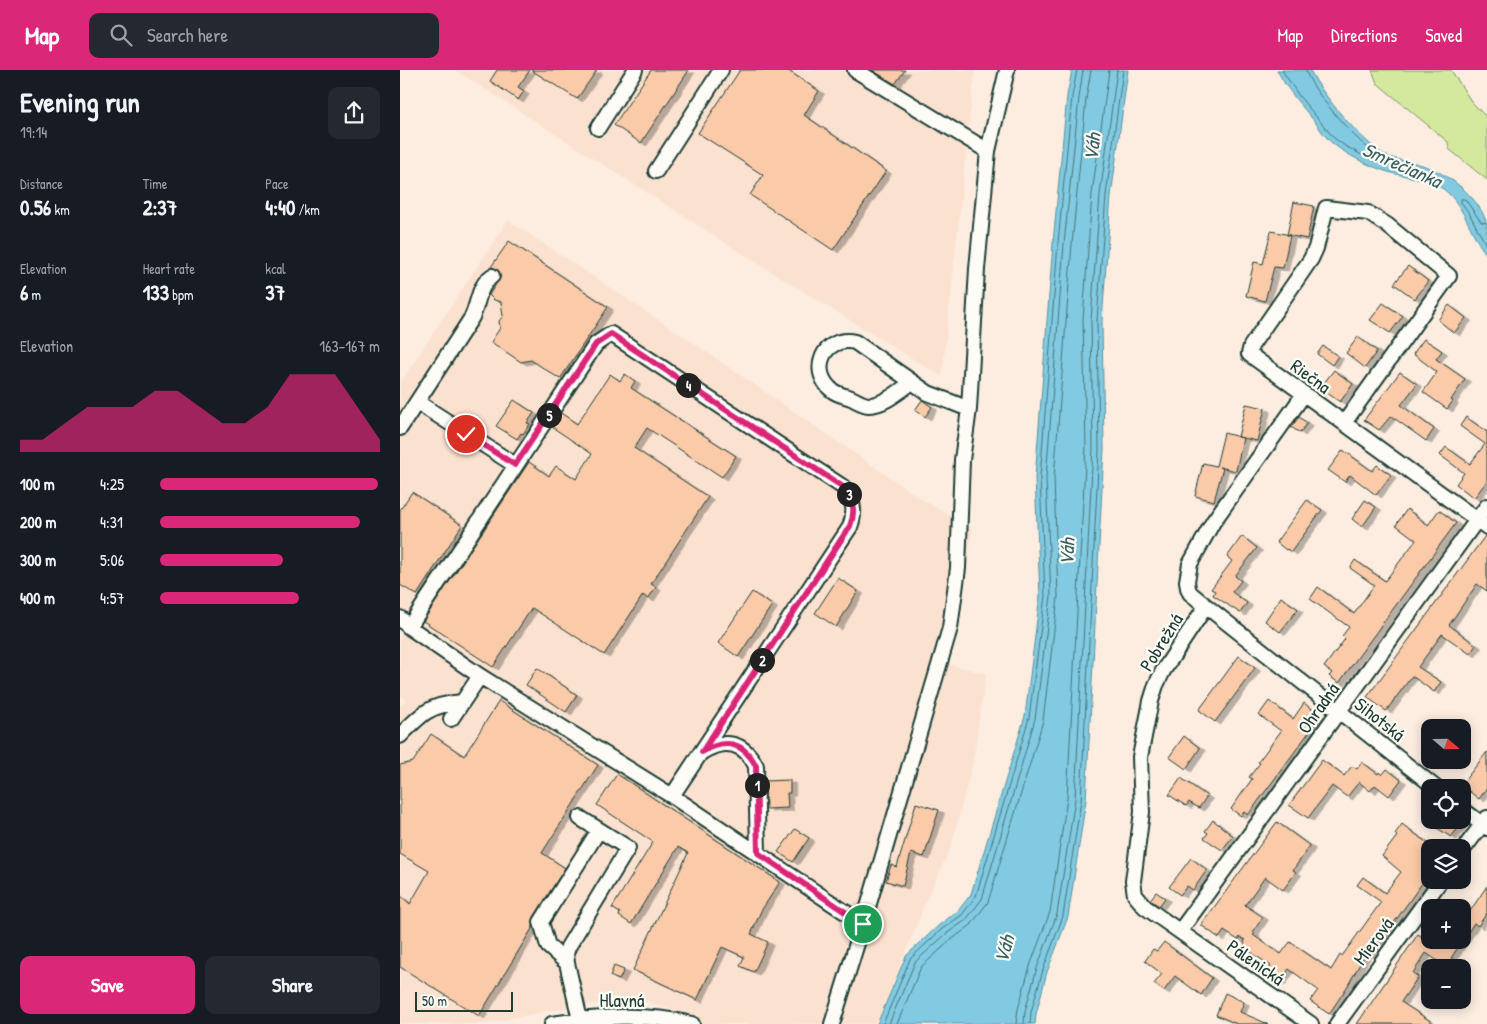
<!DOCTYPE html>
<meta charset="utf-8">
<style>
body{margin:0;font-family:"Patrick Hand",sans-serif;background:#242831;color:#f1f3f6;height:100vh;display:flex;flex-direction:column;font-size:19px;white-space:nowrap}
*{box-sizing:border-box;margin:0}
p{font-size:16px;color:#9ea1a6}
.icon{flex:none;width:28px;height:28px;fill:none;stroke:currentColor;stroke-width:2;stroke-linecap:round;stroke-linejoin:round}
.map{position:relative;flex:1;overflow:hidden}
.side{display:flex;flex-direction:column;background:#171b24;width:400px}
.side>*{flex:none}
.needle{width:32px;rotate:110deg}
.buttons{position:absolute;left:1021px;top:649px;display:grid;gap:10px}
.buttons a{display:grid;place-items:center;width:50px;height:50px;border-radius:10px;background:#171b24;box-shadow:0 2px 12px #0003;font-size:25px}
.scale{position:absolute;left:15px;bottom:12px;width:98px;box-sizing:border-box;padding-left:5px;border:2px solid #1f3d34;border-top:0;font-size:14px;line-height:18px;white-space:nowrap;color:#1f3d34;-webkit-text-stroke:4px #fdfcf7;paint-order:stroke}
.pin{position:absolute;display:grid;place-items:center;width:42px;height:42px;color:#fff;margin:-21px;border:2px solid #fff;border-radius:50%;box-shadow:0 1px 5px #0007}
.km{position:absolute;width:25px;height:25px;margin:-12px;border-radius:50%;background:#222;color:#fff;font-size:14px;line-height:25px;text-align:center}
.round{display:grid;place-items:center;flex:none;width:52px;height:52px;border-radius:10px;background:#242831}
.summary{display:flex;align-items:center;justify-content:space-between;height:85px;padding:0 20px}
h1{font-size:28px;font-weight:700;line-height:38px}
.metrics{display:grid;grid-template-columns:repeat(3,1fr);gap:8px;height:85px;padding:5px 20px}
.metrics div{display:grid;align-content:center}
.metrics b{font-size:21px;font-weight:700}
.metrics small{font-size:14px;font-weight:400}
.metrics p{font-size:14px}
.chart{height:140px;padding:10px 20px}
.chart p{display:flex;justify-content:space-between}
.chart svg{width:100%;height:90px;margin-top:5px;fill:#db2777;opacity:.7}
.action{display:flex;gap:10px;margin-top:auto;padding:10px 20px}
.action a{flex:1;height:58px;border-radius:10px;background:#db2777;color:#fff;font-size:20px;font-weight:700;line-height:58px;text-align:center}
.action a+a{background:#242831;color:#f1f3f6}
ul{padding:0 20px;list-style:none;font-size:16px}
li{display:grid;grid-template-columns:80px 60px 1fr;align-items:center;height:38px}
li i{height:12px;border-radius:6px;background:#db2777}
header{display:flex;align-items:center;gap:30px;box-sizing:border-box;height:70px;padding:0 25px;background:#db2777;color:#fff}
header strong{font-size:24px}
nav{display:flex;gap:28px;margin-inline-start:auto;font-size:18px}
.search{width:350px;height:45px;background:#242831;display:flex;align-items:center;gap:12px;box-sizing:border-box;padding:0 18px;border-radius:10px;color:#9ea1a6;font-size:19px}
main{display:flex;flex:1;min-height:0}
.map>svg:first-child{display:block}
</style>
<header>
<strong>Map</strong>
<div class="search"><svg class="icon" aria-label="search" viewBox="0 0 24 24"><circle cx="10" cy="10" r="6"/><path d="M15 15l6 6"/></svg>Search here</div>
<nav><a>Map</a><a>Directions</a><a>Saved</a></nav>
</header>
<main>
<section class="side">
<div class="summary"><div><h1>Evening run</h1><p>19:14</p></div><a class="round"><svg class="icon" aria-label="share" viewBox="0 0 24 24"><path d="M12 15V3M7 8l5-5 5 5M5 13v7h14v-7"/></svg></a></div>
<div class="metrics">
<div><p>Distance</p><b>0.56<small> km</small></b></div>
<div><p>Time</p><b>2:37</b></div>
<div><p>Pace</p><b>4:40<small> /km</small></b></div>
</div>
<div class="metrics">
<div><p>Elevation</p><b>6<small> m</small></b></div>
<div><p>Heart rate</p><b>133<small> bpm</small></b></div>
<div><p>kcal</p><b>37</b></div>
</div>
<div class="chart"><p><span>Elevation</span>163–167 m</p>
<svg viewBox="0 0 160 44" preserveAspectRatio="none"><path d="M0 44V38L10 38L20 30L30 22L40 22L50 22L60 14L70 14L80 22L90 30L100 30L110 22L120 6L130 6L140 6L150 22L160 38V44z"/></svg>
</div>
<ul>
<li><b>100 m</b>4:25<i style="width:99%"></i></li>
<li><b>200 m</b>4:31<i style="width:91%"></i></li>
<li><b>300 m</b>5:06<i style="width:56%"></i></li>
<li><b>400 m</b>4:57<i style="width:63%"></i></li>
</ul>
<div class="action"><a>Save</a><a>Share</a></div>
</section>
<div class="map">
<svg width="1087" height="954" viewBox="0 0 1087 954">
<defs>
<filter id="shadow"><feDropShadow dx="5.5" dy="3" stdDeviation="0" flood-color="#0004"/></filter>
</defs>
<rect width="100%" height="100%" fill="#fcede0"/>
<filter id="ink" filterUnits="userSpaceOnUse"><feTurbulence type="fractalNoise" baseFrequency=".02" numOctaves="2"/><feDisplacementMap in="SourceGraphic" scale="10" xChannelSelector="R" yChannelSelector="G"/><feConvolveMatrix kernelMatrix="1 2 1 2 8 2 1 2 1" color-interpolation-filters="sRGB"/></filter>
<g filter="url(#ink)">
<path fill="#fbe2d0" d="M55,0H575L542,307L349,188Z
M108,150L298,276L517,426L572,460L560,552L549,594L586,604L573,692L551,777L527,829L479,948L476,954H306L242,929L174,936L85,954H0V637L6,630L0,624V313Z"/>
<path fill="#d4e99d" stroke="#7a9368" d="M972,0H1051L1071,31L1087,48V110L1049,79L1048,72L977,13Z"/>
<path fill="#81cae2" stroke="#5a929c" d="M672,0H728L711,126L702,251L704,378L686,730L668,847L647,902L636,944L635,954H477L506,886L539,855L558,841L571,824L625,646L640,525L635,408L653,173L667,26Z
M877,0H910C922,25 961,71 985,85C997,91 1010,91 1022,95C1047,103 1077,125 1086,151C1087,160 1087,175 1087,185C1070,165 1063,130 1040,117C1024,107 1003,107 985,101C967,95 947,85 932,73C925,67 920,59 915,52C901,35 887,20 877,0Z"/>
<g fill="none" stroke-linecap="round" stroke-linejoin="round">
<path stroke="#46757a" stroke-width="1" d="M882,0L899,26L934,68L945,76L973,91L992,96V93C979,87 967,78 957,68C945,57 908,15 906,0
M1087,153L1081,152L1065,129H1061V132L1069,143L1087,177
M483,954L510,889L542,859L562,845L576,826L629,648L645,526L640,408L658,173L672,27L677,0
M489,954L515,892L546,864L566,850L582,829L635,649L651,526L646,408L664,174L679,28L683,0
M497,954L521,897L551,870L571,855L588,832L643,651L658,527L654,408L672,174L686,29L691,0
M616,954L618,939L630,896L650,842L667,728L686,377L683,249L692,124L709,0
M624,954L625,941L637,898L657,844L675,729L693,378L691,250L700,125L717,0
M630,954L631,942L643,900L663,846L681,730L699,378L697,250L706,125L723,0"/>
</g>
<path fill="#facaa9" stroke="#1f3d34" filter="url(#shadow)" d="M97,0H130L118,17L124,21L118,30L90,11Z
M131,0H197L177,29Z
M251,0H289L241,73L214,55Z
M340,0H387L419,21L404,45L486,101L433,180L350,125L363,105L298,63Z
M472,0H505L495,14Z
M894,132L914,136L907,169L887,165Z
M871,161L890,165L883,198L874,197L865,231L846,226L854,192L863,194Z
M109,171L208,237L160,309L131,290L121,292L91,272L100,258L99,251L103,246L101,232L94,230L89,225L100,208L99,201L91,197Z
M1008,196L1028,211L1015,229L994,214Z
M983,233L1003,246L990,263L970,250Z
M1049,235L1066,248L1054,263L1038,250Z
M958,267L977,281L965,298L946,283Z
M1024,269L1042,281L1036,289L1065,309L1051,330L1053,331L1047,339L1023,322L1037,302L1013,284Z
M923,276L938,286L932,295L917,284Z
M934,300L953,314L940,332L920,318Z
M1000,302L1017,314L1001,335L1034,359L1026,371L991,346L979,360L964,350Z
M210,304L220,311L225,304L235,311L231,318L336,386L322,407L247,358L234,378L308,427L251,514L256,517L248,529L243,525L204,585L132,538L93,597L23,551L129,392L149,406L156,396L176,409L192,384L152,357L161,343L177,354Z
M114,330L134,343L127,353L130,354L123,364L121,363L117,369L96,356Z
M522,330L532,337L525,347L515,340Z
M846,334L865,338L857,371L838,367Z
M899,347L907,353L900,363L891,357Z
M1066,347L1087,362V411L1074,428L1056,414L1064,403L1040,385L1046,377L1070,394L1085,374L1060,356Z
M824,363L843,368L836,401L819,397L823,398L814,431L795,426L803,393L816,396Z
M943,380L972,401L977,395L991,405L976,425L950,405L945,412L928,400Z
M12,422L62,455L17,525L0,515V440Z
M907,430L922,440L891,482L887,479L886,480L876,472Z
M965,430L976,437L962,457L952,449Z
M1007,439L1028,455L1039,440L1056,453L939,613L929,606L932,603L924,597L945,569L942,566L949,557L910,529L918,517L954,544L974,515L950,498L955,490L985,511L1016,470L996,455Z
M842,466L857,478L835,506L841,511L832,522L847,533L840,543L813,525L815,521L811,519L832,491L827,487Z
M1085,466H1087V521L1077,514L1049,555L1076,575L1070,584L1042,564L1018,597L1041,612L1034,622L1012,606L986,641L967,627Z
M438,508L458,521L436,557L415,543Z
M352,522L372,535L338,587L318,573Z
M881,527L898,539L880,562L865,551Z
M839,586L855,598L815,652L799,640Z
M137,598L177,625L166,642L126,615Z
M99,631L198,695L142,783L165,798L134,847L133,857L79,946L0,897V825L10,834L29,801L0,784V695L13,692L31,664L64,686Z
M869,631L893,649L904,633L921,646L848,745L844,742L841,746L831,739L852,709L849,707L860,693L858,692L881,661L859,645Z
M784,666L800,678L786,699L769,687Z
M1087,682V718L1079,729L1061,715Z
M922,690L944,706L952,696L957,699L962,692L978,704L979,702L982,705L987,699L1001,710L989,726L975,715L970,721L959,712L947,727L932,716L908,748L889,735Z
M217,704L380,812L361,841L351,864L368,872L354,902L340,896L344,887L322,877L297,930L233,900L288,783L278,777L231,854L219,846L220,843L212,838L253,772L197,735Z
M781,708L807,726L799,738L789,732L786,736L769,725Z
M390,710V723H387L388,738L366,739L365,711Z
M516,733L539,740L524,787L511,783L503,816L486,811L491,795L497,797Z
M813,750L833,766L822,780L804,768L808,763L805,761Z
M1039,750H1051L1060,756L1051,767L1034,756Z
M877,752L910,776L893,800L896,802L883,820L865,807L845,835L863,847L853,862L855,863L853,865L881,884L890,872L931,900L940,885L942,886L981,832L957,815L963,807L985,823L1001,802L982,786L997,766L995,764L1002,754L1030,775V802L991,857L990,856L968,885L966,883L947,917L929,944L910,931L918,920L889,899L879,913L866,904L871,896L846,879L847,877L844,874L845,870L840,867L838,870L824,861L819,868L801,855Z
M395,759L409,768L393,792L378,782Z
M791,788L807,800L793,820L787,816L780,825L769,817Z
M1087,816V843L1078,856L1074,853L1051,888L1065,898H1048L1026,883L1013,903L1018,907L1001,932L1035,954H957L1018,864L1037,877L1042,870H1062V853Z
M756,822L765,828L759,836L750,830Z
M764,872L812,908L801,925L775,906L764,921L754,914L762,904L745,891L753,879L757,881Z
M214,896L224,900L219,910L210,906Z
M825,923L844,932L840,942L868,954H837L816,945Z"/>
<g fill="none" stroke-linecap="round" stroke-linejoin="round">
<defs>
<path id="minor" d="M455,0L588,81
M198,58L235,0
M256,101L321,0
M512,312C501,320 484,335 469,335C463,335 456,330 451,328C445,326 437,324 433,321C408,302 423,265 455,272L528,323L569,339
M904,324L813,452L790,494L787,511L788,518L790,523L806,536L1036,718
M17,332L115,395
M944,353L1049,206L987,155L968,143L926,138L916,178L911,189L851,276L849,284L1087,457
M0,358L72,247C79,232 78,216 92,206
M806,536L763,601L756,615L751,631L740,687L742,742L733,811L735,825L745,837L911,954
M0,548L9,557L80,606L272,726L463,854
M9,557L196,274L211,264L443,417C454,429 456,441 450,457L272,726
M51,649L80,606
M0,666C22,643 29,635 62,632
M302,682C325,668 344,672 356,696L358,783
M1062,739L1087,758
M1062,781L1087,748
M780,861L1087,436
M167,893L148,876L141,852L199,760
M180,950L167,893L166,884L168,877L228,778L180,748
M152,954C201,946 243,943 292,954
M432,954L463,854L550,558L558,498L562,390L569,339L577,199L588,81L607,0
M937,954L1041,810"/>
</defs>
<use href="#minor" stroke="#1f3d34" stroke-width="18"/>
<use href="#minor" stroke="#fdfcf7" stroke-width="14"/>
</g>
</g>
<g fill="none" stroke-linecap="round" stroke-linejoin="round" filter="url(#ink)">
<defs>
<path id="route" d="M66,364L115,395L196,274L211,264L443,417C454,429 456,441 450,456L302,682C325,668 344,672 356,696L358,783L463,854"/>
</defs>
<use href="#route" stroke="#fff" stroke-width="10"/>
<use href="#route" stroke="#db2777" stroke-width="6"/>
</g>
<g text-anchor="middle" stroke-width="4.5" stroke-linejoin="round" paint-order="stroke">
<g font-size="19" fill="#1f3d34" stroke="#fdfcf7">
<text transform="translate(911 306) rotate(36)" y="7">Riečna</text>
<text transform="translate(761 572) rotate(-58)" y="7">Pobrežná</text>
<text transform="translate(918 638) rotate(-55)" y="7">Ohradná</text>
<text transform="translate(980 649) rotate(38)" y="7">Sihotská</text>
<text transform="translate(973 871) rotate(-54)" y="7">Mierová</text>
<text transform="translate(856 892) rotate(35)" y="7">Pálenická</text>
<text x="222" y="937">Hlavná</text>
</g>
<g font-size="20" font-style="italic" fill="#386060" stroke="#fdfcf7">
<text transform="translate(692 77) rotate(-83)" y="7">Váh</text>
<text transform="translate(1002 95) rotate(24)" y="7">Smrečianka</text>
<text transform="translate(667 482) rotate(-87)" y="7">Váh</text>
<text transform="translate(604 879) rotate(-74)" y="7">Váh</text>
</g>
</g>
</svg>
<div class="buttons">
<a><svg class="needle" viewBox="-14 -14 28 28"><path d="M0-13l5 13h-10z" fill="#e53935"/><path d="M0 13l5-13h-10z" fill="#9ea1a6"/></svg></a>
<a><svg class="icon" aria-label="locate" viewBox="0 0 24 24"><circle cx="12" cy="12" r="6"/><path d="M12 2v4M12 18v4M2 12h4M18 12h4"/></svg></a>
<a><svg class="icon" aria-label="layers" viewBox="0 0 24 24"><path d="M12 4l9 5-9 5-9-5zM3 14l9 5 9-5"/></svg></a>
<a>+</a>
<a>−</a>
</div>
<div class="scale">50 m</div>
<div class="pin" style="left:463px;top:854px;background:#1e9e55"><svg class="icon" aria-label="arrive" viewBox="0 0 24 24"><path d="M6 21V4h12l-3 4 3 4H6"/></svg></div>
<div class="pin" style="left:66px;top:364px;background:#d93025"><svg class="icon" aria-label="check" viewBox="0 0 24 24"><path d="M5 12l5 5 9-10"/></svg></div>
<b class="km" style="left:357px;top:715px">1</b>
<b class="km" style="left:362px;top:590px">2</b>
<b class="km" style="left:449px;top:424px">3</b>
<b class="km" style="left:288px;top:315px">4</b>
<b class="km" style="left:149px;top:345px">5</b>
</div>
</main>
